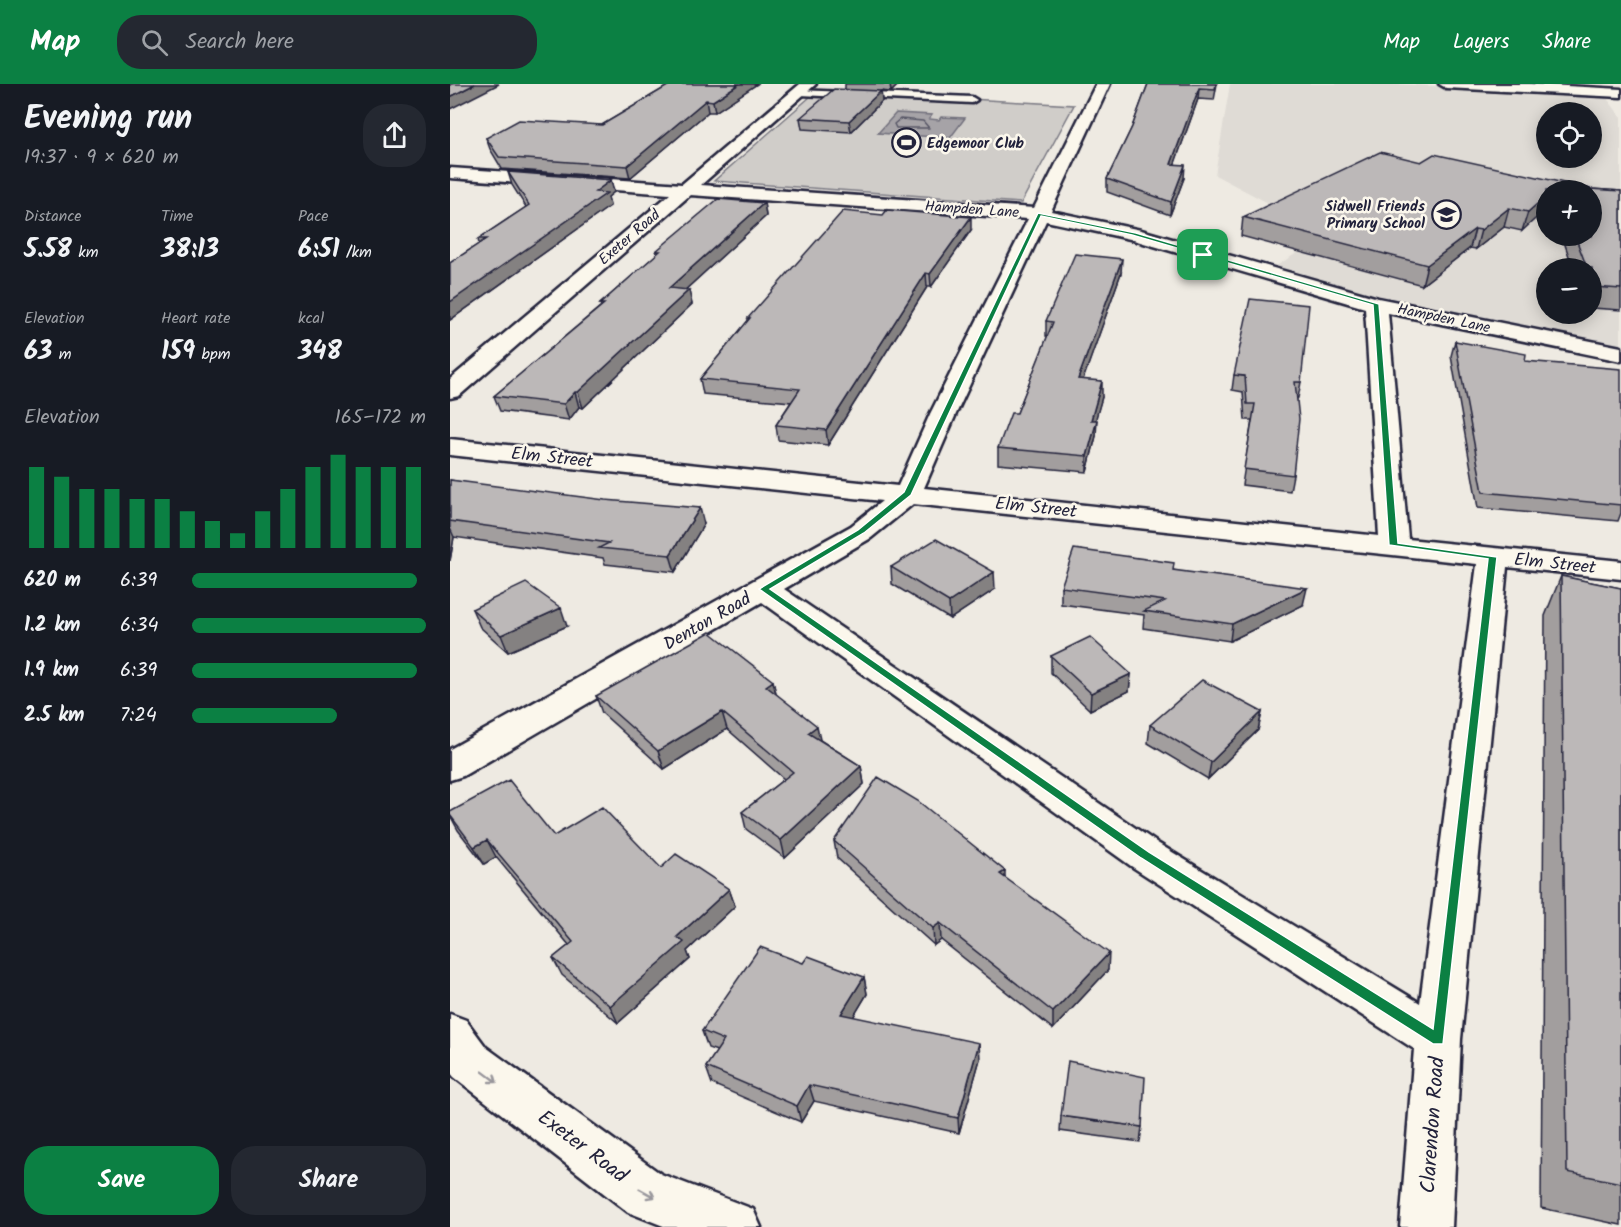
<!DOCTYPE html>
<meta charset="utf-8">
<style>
body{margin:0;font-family:Kalam,sans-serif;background:#242831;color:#f1f3f6;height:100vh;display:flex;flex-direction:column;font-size:22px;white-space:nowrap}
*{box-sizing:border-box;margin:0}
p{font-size:20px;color:#9ea1a6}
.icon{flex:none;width:33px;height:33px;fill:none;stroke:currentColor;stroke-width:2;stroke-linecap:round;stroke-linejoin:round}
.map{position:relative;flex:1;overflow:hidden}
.side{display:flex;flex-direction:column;background:#171b24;width:450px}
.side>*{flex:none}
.buttons{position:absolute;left:1086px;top:18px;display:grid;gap:12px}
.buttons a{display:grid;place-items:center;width:66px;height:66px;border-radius:50%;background:#171b24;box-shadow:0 3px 15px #0003;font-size:30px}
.pin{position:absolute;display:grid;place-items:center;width:51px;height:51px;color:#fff;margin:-26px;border-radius:12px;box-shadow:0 3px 9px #0006}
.round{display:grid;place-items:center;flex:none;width:63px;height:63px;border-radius:24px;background:#242831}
.overview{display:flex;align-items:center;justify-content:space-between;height:102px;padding:0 24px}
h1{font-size:33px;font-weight:600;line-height:45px}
.stats{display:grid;grid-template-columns:repeat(3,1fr);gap:9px;height:102px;padding:6px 24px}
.stats div{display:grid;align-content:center}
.stats b{font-size:26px;font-weight:600}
.stats small{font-size:16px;font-weight:400}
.stats p{font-size:16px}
.chart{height:168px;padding:12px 24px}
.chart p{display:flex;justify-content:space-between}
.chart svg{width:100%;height:108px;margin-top:6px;stroke:#0b8043;stroke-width:6}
.primary-button{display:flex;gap:12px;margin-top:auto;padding:12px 24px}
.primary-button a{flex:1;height:69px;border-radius:24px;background:#0b8043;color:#fff;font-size:24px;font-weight:600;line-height:69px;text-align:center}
.primary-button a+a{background:#242831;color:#f1f3f6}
ul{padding:0 24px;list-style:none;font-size:20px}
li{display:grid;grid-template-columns:96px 72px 1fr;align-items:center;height:45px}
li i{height:15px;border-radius:8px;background:#0b8043}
header{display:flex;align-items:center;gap:36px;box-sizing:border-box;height:84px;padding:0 30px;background:#0b8043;color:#fff}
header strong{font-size:28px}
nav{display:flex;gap:33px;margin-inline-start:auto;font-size:21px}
.search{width:420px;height:54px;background:#242831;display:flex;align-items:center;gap:15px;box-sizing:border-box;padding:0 21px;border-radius:24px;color:#9ea1a6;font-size:22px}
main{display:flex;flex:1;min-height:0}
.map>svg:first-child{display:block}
</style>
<header>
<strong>Map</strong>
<div class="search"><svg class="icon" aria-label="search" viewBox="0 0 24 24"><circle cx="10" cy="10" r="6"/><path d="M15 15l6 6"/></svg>Search here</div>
<nav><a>Map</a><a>Layers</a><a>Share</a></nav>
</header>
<main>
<section class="side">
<div class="overview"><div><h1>Evening run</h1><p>19:37 · 9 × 620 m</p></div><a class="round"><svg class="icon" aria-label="share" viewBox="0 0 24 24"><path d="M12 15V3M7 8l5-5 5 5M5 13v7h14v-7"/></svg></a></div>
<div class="stats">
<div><p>Distance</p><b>5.58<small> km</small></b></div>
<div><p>Time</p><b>38:13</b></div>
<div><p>Pace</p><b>6:51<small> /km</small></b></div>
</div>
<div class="stats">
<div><p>Elevation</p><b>63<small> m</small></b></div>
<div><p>Heart rate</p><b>159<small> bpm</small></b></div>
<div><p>kcal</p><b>348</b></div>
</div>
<div class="chart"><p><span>Elevation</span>165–172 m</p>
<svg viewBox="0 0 160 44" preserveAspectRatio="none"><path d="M5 44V11M15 44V15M25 44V20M35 44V20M45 44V24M55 44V24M65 44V29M75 44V33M85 44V38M95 44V29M105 44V20M115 44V11M125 44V6M135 44V11M145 44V11M155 44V11"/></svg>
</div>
<ul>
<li><b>620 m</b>6:39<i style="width:96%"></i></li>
<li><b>1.2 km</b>6:34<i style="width:100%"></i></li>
<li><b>1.9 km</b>6:39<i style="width:96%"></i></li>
<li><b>2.5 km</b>7:24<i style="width:62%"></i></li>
</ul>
<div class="primary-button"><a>Save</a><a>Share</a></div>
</section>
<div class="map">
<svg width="1171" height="1143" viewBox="0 0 1171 1143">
<rect width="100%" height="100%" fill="#eeeae2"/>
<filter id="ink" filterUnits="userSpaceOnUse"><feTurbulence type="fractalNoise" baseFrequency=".0167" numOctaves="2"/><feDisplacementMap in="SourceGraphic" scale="12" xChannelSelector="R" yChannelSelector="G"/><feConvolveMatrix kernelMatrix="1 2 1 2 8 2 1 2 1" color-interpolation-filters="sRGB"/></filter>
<g filter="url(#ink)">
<path fill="#dfdbd5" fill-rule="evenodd" d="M780,0H944L1141,10L1156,13L1171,33V264L963,223L820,186L904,133L822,121L765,91ZM1096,28H1142V74H1096ZM1096,106H1142V152H1096ZM1096,184H1142V230H1096Z"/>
<path fill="#d0cdc9" stroke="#797882" stroke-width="1.5" d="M368,6L624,21L571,119L264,97Z"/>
<path fill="#a6a3a7" stroke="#716f7c" stroke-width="1.5" d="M446,29L482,31L479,35L489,36L491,33L515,34L500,54L428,49Z"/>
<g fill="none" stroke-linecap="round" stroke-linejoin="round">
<path stroke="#575666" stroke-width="1.5" d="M450,35L473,37L479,44H446L444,40Z"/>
<defs>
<path id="lane" d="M347,6L522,13L527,16L522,19L350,11L345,8Z"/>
<path id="street" d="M350,0H366L251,101L584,124L646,0H660L601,127L691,146L928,214L1171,263V277L938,229L958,455L1171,477V495L1057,483L1011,955L1002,1143H950L964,965L681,782L312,518L13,692L0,696V665L401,442L432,417L0,371V355L448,402L480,330L578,135L240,111L9,312L0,314V295L220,110L0,94V84L232,100ZM596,137L680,155L915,224L929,452L474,404L506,330ZM463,420L1027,480L970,919L709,760L334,505L421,454Z
M989,0H1080L1171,5V13L996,4Z
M0,930L16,936L36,963L211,1090L303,1125L311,1143H216L178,1128L4,993L0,988Z"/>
</defs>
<use href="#lane" stroke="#22223b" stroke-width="5"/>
<use href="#street" stroke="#22223b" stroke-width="5"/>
<use href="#lane" fill="#fbf7ec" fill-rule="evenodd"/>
<use href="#street" fill="#fbf7ec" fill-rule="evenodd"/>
</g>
<path fill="#a29e9e" stroke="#22223b" stroke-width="1.5" d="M221,0H307L265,28H258L180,94L52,85L40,65L36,54L152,41Z
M395,0H449L441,8L431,7L432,17L401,48L352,45L350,34L395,5Z
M698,0H767L764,16L748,15L724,81L734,94L720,131L657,108V95L682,43Z
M971,78L1141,105L1171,107V226L1142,224V184H1123L1112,152H1142V106H1096L1072,147L1054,143L1026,165L1020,164L972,201L791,152L793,133Z
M58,88L161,96L164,108L158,113L160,122L0,236V179L29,160L28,155L76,123L62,101Z
M314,119L316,132L236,205L242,220L133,324L129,323L119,336L50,327L44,312L151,222L150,220L207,170L206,167Z
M521,146L481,203H477L378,361L328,356L326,341L341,318L253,310L250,295L298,237V234Z
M671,189L633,295L652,313L645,336L646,352L637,388L548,380V364L567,329L598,252H596V237Z
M1005,257L1075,277L1171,421V429L1168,437L1028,424L1001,272Z
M784,291L851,298L848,314H847L843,391L840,407L792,401L802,336H795L793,308L782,306Z
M0,396L254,440L225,488L155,480L153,474L4,453L0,477Z
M441,483L545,505L500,535L442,500Z
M723,486L853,521L780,557L693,544L694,531L611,520V503Z
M1111,492L1171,504V1141L1091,1124L1095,532Z
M22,525L117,542L58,568L30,543Z
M601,572L681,590L679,607L640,626L601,589Z
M323,597L326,610L370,656L411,682L414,700L335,774L296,745L292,728L334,695L277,645L214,685L152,629L146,612Z
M812,628L808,646L758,695L698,659L700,641Z
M0,728L104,752L279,805L285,822L237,867L240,875L168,939L112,891L103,874L119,861L46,773L34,780L8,746L0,731Z
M384,757L555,794L658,886L603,945L491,856L484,861L387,774Z
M353,879L414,893L417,910L403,933L530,975L509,1049L364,1017L351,1038L262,1000L256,983L267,967L258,964L252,947Z
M611,1032L692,1043L690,1058L610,1047Z"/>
<path fill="#848181" stroke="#22223b" stroke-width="1.5" d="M25,0H49L0,25V13Z
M289,0H307L265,28L263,17Z
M440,0H449L441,8Z
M749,4L748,15L720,93L721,80Z
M431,7L432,17L401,48L399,37Z
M256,16L258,28L180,94L177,82Z
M735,81L734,94L720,131L721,118Z
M161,96L164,108L158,113L160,122L0,236V218L145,108Z
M1096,112V125L1072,147L1078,128Z
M314,119L316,132L222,218L219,204Z
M1059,124L1054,143L1026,165L1031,146Z
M521,133V146L481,203L480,190Z
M1025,145L1020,164L972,201L977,181Z
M672,175L671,189L628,310V295Z
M476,189L477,203L378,361L376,346Z
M239,206L242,220L133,324L128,308Z
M652,297V313L641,352V336Z
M125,308L129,323L119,336L114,320Z
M647,336L646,352L637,388V372Z
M250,424L254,440L225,488L220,471Z
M0,444L4,453L0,477Z
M544,488L545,505L500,535L499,518Z
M857,504L853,521L780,557L782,540Z
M111,524L117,542L58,568L51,551Z
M681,590L679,607L640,626L641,609Z
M323,597L327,615L316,602Z
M272,628L277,645L214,685L208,667Z
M812,628L808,646L758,695L761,678Z
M367,642L371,660L358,649Z
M411,682L414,700L335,774L331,756Z
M37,756L46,773L34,780L24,763Z
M555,787V804L550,790Z
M279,805L285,822L237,867L240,875L168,939L160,922L227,853Z
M490,839L491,856L484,861L483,844Z
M659,869L658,886L603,945V928Z
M414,893L417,910L395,947L391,930Z
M529,959L530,975L509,1049L508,1034Z
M359,1001L364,1017L351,1038L347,1022Z"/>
<path fill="#bcb8b8" stroke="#22223b" stroke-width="1.5" d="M0,0H25L0,13Z
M221,0H289L263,17L256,16L177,82L49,73L36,54L69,36L152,41Z
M698,0H766L765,5L749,4L721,80L735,81L721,118L657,95L682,43Z
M384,5L431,7L399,37L350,34Z
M930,68L971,78L984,70L1141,105L1171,107V205L1144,203L1142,197V184H1137L1125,152H1142V106H1108L1107,102L1102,106H1096V112L1078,128L1059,124L1031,146L1025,145L977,181L793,133Z
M58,88L161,96L145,108L157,109L0,218V179L36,155H28L79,121Z
M268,115L314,119L219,204L239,206L128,308H125L114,320L44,312L154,220H150L210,167H206Z
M437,126L521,133L480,190L476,189L376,346L326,341L350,305L250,295L300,234H298L393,127L433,131Z
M625,170L672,175L628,295L652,297L641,336H647L637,372L548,364L561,329H567L603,238L596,237Z
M800,215L859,221L851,298H845L849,335L843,391L794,385L805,320H797L795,292L784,291Z
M1005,257L1076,270L1075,277L1171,285V421L1033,408Z
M0,396L155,416L250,424L220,471L149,464L159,459L0,437Z
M486,455L544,488L499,518L441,483Z
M624,465L724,479L723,486L857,504L782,540L694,527L715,517L611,503Z
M1111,492L1171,504V1099L1117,1088Z
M76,499L111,524L51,551L22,525Z
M260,548L323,597L316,602L367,642L358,649L411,682L331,756L292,728L343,688L272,628L208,667L146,612Z
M640,553L681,590L641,609L601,572Z
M752,596L812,628L761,678L700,641Z
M428,693L468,717L555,787L550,790L659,869L603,928L490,839L483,844L384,757Z
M59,696L104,752L152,723L211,784L226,770L279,805L227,853L234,858L160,922L103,874L123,858L37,756L24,763L0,731V728Z
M310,863L353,879L358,872L414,893L391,930L529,959L508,1034L359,1001L347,1022L256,983L274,956L252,947Z
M618,977L695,993L692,1043L611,1032Z"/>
<defs><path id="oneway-shaft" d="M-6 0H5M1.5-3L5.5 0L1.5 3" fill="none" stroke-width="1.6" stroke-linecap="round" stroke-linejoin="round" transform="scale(1.5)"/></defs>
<g stroke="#99979c">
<use href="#oneway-shaft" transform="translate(40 993) rotate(37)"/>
<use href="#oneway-shaft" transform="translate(197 1109) rotate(29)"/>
</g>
</g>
<path fill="#0b8043" stroke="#fff" stroke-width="1.5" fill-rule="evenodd" d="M588,129L686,149L929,220L948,459L1047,473L993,960H983L691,774L309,505L408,446L454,408ZM591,132L682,151L923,221L939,461L1038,475L983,945L699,768L320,505L414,449L461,411Z"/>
<defs>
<symbol id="stadium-ring" viewBox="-11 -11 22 22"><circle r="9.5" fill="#fbf7ec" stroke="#22223b" stroke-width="1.5"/><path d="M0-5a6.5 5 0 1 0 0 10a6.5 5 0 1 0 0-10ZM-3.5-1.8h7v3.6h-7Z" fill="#22223b"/></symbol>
<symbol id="school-ring" viewBox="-11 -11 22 22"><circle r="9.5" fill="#fbf7ec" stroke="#22223b" stroke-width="1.5"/><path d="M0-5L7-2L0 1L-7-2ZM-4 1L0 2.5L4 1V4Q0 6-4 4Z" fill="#22223b"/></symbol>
</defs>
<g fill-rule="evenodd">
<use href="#stadium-ring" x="440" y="42" width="33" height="33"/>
<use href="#school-ring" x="980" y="114" width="33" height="33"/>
</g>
<g text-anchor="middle" stroke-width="5" stroke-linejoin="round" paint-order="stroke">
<g font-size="15" font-weight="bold" fill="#22223b" stroke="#fbf7ec" text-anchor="start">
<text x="477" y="64">Edgemoor Club</text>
<text x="975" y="127" text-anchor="end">Sidwell Friends<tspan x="975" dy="17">Primary School</tspan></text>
</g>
<g font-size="15" fill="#22223b" stroke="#fbf7ec">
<text transform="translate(522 125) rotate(4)" y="5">Hampden Lane</text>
<text transform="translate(179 153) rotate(-41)" y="5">Exeter Road</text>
<text transform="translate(994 234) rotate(12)" y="5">Hampden Lane</text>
</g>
<g font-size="18" fill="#22223b" stroke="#fbf7ec">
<text transform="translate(102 373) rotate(6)" y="6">Elm Street</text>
<text transform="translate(586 423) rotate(6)" y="6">Elm Street</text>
<text transform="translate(1105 479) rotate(6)" y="6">Elm Street</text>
<text transform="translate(257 537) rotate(-30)" y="6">Denton Road</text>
</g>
<g font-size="21" fill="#22223b" stroke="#fbf7ec">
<text transform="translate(982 1041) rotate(-86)" y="7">Clarendon Road</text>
<text transform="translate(133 1062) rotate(37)" y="7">Exeter Road</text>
</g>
</g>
</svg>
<div class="buttons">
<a><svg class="icon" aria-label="locate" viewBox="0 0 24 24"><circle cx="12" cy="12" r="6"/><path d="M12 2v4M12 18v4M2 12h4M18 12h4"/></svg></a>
<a>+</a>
<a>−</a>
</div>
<div class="pin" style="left:753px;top:171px;background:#1e9e55"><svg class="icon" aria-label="arrive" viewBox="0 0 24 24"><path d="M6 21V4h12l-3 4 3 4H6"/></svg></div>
</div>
</main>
